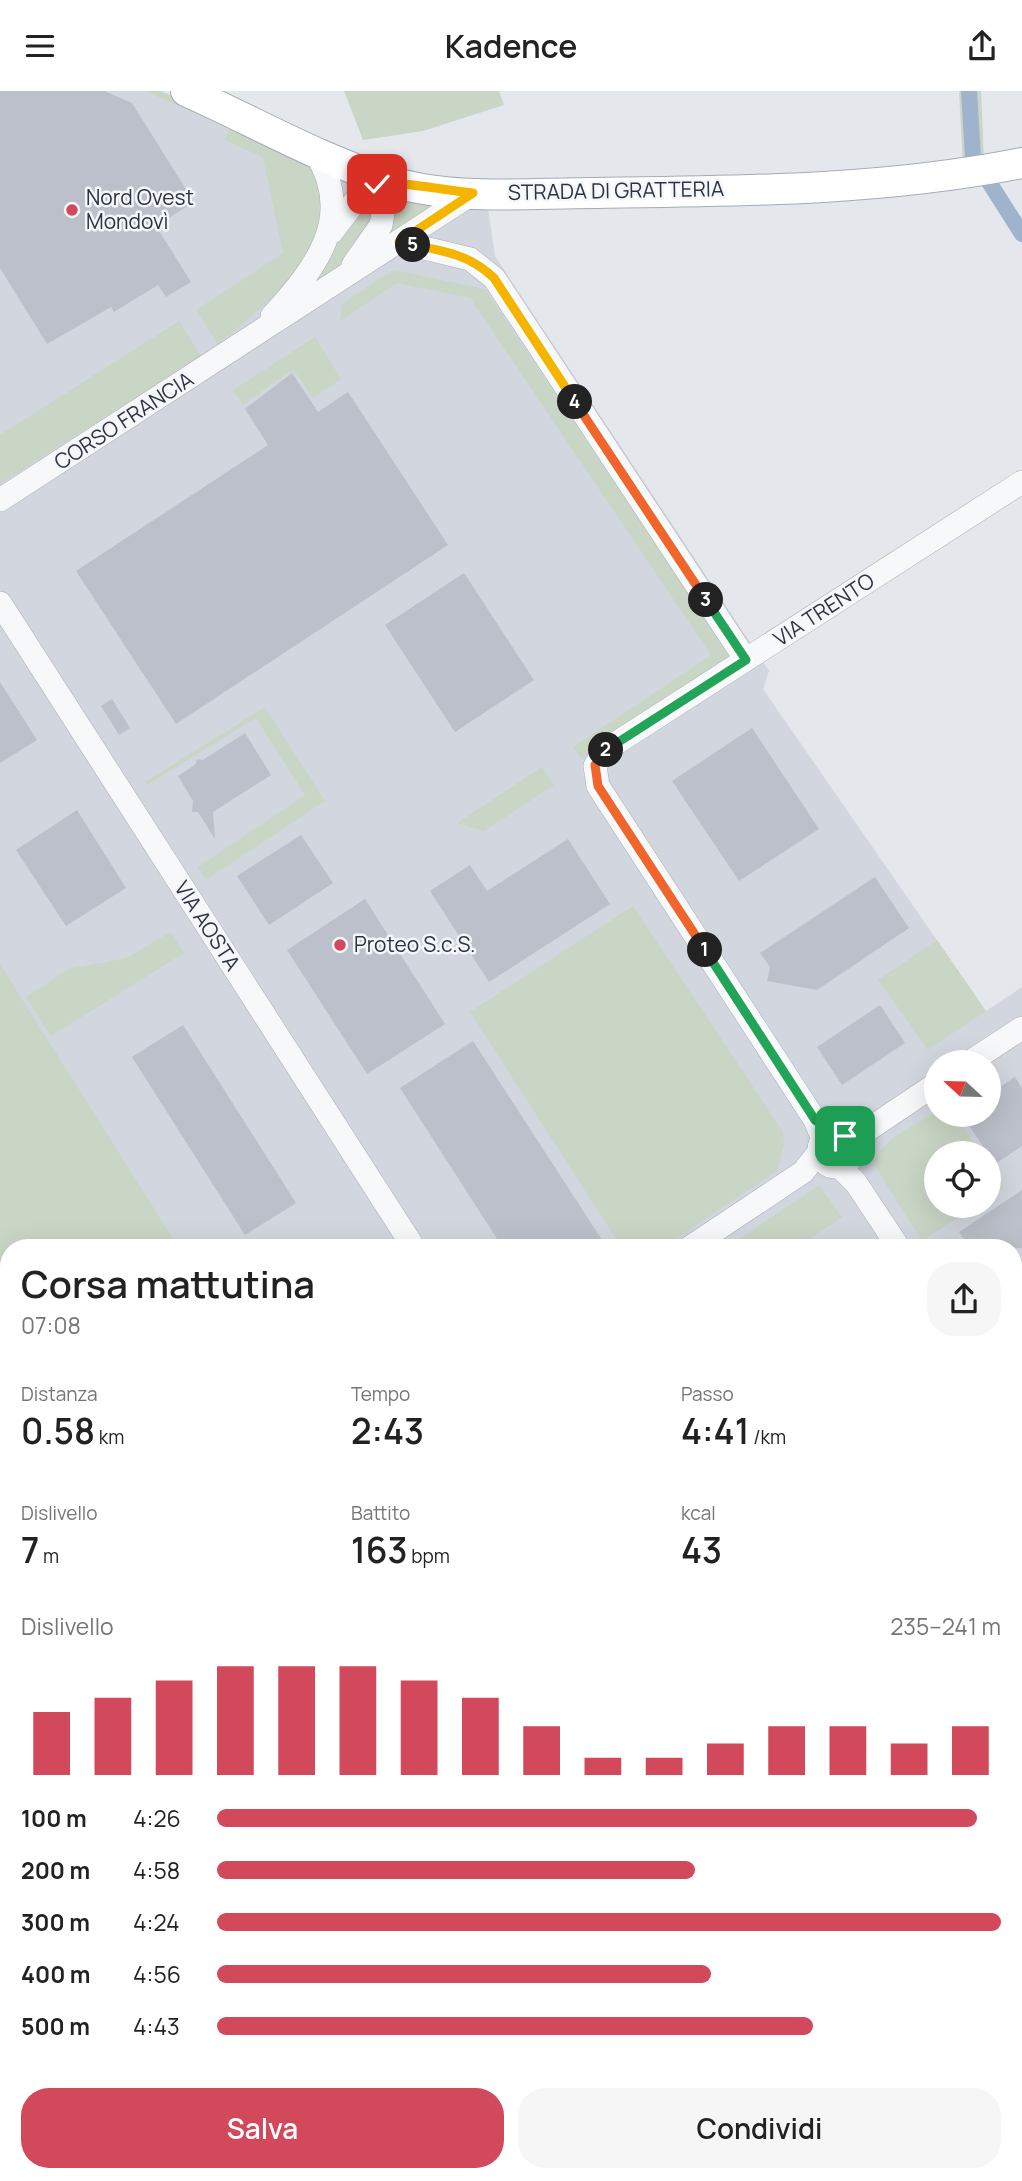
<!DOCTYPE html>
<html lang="it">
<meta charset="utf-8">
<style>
body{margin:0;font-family:Manrope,sans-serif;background:#f6f6f6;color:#222;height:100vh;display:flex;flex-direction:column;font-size:26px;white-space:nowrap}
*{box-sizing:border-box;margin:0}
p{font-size:23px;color:#767676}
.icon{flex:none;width:38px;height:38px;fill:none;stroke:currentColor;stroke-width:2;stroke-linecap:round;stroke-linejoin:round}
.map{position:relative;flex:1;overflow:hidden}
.drawer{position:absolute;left:0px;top:1148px;width:1022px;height:943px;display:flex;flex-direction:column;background:#fff;border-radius:28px 28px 0 0;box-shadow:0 7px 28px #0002}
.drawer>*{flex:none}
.needle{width:46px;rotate:292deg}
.controls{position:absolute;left:924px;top:959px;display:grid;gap:14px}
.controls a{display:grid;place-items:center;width:77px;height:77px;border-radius:50%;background:#fff;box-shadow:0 7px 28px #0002;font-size:35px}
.pin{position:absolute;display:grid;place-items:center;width:60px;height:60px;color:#fff;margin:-30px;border-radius:14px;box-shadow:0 4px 10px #0006}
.km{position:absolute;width:35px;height:35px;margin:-18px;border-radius:50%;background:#222;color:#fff;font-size:19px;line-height:35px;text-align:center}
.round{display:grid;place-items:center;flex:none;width:74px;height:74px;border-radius:28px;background:#f6f6f6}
.summary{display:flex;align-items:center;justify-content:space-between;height:119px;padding:0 21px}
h1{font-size:38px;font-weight:600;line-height:52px}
.stats{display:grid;grid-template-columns:repeat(3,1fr);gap:10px;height:119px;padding:7px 21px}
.stats div{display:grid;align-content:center}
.stats b{font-size:35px;font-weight:600}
.stats small{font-size:19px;font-weight:400}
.stats p{font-size:19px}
.chart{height:196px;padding:14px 21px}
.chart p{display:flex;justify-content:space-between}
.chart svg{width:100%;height:126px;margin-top:7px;stroke:#d1495b;stroke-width:6}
.button{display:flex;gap:14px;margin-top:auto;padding:14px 21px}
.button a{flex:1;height:80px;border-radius:28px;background:#d1495b;color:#fff;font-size:28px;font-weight:600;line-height:80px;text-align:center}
.button a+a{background:#f6f6f6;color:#222}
ul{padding:0 21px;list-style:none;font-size:23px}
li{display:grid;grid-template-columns:112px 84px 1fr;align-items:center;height:52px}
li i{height:18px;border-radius:9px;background:#d1495b}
header{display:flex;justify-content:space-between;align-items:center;height:91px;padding:0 21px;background:#fff;font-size:32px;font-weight:600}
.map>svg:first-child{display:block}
</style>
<header><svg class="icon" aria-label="menu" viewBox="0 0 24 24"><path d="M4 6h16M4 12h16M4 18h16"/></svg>Kadence<svg class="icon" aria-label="share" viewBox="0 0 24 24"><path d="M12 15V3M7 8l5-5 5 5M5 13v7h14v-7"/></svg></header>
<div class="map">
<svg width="1022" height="2090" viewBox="0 0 1022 2090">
<rect width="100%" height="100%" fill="#e4e7ec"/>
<path fill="#d2d6de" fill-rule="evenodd" d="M0,0H144L229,38L487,111L495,165L769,580L763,598L986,920L1022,896V2090H0V1677L9,1672V2082H1013V1157H9L0,1200ZM936,971H989V1024H936ZM936,1062H989V1115H936Z
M9,1306V1514L0,1519V1312Z"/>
<path fill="#c9d6c5" d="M144,0H161L305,65L320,85L323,136L291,191L218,254L196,219L283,162L263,66L224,49L229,38Z
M344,0H499L504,14L423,40L363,49Z
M959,0H981L984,70L963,73Z
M396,101L447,109L369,163Z
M371,104L379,117C358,156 347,177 306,196Z
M393,179L485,198L733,569L582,668L573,656L711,564L470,207L397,192L340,230L342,213Z
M179,230L201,265L0,393V344Z
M315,246L341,288L313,307L293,278L243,314L233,299Z
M265,616L325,710L206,789L198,776L305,704L256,627L147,694L145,691Z
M542,676L554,694L484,740L457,732Z
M633,815L783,1041L784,1055L777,1080L662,1157H622L470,921Z
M170,841L184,862L51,945L26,906L69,878L127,867Z
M937,849L986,920L928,959L878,889Z
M0,873L179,1157H9V1306L0,1312Z
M936,1021V1024H955L980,1062H936V1115H975L922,1150L874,1074C877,1050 917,1033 936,1021Z
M989,1075L1003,1096L989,1106Z
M819,1094L842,1126L796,1157H726Z
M1013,1385L1022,1398V1483L1013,1489Z
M9,1514V1672L0,1677V1519Z
M1022,1796V1908L1013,1895V1802Z"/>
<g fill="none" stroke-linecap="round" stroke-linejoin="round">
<path stroke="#9fb4cc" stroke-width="16" d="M969,0L973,66
M989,91L1022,143"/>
</g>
<path fill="#bbc0ca" d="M0,0H104L132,12L194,111L156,135L191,191L166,206L158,194L114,221L111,216L47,253L0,177Z
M292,282L318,321L348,301L448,454L176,633L76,480L268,354L245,318Z
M464,482L534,589L455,641L385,534Z
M0,591L37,649L0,672Z
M112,608L130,637L119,644L101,615Z
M752,637L819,738L739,790L672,690Z
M245,642L271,684L213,721L215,748L198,721H192L193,710L178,685L196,673L197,668L203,669Z
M77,719L126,797L66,835L16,759Z
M301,744L333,792L269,834L237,785Z
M568,748L610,813L489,891L430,800L470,774L487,800Z
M875,786L909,837L817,899L767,890L770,876L760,862Z
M365,808L445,933L367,983L287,859Z
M880,914L905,952L842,994L817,956Z
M183,934L296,1112L245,1144L132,966Z
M473,950L604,1152L596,1157H503L400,997Z
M1015,986L1022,997V1055L995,1073L962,1024H989V1003Z
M1022,1099V1157H970L959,1141Z"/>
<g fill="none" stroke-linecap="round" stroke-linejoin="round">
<defs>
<path id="minor" d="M332,141L360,104L388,90L381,134L353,174
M399,151L470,168L494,187L746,569
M272,225C317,176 356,125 315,61
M0,409L473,102
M0,512L414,1157
M970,971L1022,937
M819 1059a17 17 0 1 1 34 0a17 17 0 1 1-34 0Z
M823,1048L815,1029L598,695L595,675L604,660L1022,391
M852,1054L869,1038L936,993
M840,1076L856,1092L899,1157
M689,1157L803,1081L819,1061
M1013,1331L1022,1345
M1013,1995L1022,1989
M759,2082L764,2090
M868,2090L880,2082"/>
<path id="major" d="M186,0C253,30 319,68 389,90C453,110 528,102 595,102C738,100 881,100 1022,72"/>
</defs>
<use href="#minor" stroke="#a9aeb7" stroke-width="24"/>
<use href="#major" stroke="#a3abb8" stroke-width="32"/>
<use href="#minor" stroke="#f7f8fa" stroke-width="23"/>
<use href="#major" stroke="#fff" stroke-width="30"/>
</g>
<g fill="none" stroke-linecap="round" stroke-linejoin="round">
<defs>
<path id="split-1" d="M705,859L815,1029L833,1042L845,1045"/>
<path id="split-2" d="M606,659L595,674L598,695L705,859"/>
<path id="split-3" d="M606,659L746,569L706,509"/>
<path id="split-4" d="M575,311L706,509"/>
<path id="split-5" d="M413,154C445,160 470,164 494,187L575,311"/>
<path id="split-6" d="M377,93C393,89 451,100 473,102L399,151L413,154"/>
</defs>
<use href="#split-1" stroke="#fff" stroke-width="14"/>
<use href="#split-2" stroke="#fff" stroke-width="14"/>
<use href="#split-3" stroke="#fff" stroke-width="14"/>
<use href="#split-4" stroke="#fff" stroke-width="14"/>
<use href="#split-5" stroke="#fff" stroke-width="14"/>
<use href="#split-6" stroke="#fff" stroke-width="14"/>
<use href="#split-1" stroke="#22a559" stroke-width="9"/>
<use href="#split-2" stroke="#f0652b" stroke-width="9"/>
<use href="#split-3" stroke="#22a559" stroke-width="9"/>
<use href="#split-4" stroke="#f0652b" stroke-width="9"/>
<use href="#split-5" stroke="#f5b400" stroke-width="9"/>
<use href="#split-6" stroke="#f5b400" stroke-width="9"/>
</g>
<g fill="#d1495b" stroke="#f4f6f9" stroke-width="2.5">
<circle cx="72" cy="119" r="7"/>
<circle cx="340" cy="854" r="7"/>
</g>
<g text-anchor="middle" stroke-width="5" stroke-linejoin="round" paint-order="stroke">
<g font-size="21" fill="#2b3445" stroke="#f4f6f9">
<text transform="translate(616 100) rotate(-1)" y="7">STRADA DI GRATTERIA</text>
<text transform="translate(124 330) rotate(-33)" y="7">CORSO FRANCIA</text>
<text transform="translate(824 519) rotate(-33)" y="7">VIA TRENTO</text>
<text transform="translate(207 835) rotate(57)" y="7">VIA AOSTA</text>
</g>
<g font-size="21" fill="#2b3445" stroke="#f4f6f9" text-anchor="start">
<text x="86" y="114">Nord Ovest<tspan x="86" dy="24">Mondovì</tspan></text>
<text x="354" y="861">Proteo S.c.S.</text>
</g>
</g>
</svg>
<div class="controls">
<a><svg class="needle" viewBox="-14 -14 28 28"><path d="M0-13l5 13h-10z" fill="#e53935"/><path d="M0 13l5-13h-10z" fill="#767676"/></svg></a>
<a><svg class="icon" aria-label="locate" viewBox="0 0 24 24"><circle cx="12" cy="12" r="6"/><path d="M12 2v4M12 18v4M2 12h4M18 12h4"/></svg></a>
</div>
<div class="pin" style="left:845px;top:1045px;background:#1e9e55"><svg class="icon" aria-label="arrive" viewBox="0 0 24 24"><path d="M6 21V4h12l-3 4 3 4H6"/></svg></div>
<div class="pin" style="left:377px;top:93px;background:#d93025"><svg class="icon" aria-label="check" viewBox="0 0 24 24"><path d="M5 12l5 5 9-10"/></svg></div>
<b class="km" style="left:705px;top:859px">1</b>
<b class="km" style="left:606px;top:659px">2</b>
<b class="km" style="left:706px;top:509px">3</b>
<b class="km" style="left:575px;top:311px">4</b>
<b class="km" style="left:413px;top:154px">5</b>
<section class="drawer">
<div class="summary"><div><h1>Corsa mattutina</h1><p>07:08</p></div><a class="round"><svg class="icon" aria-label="share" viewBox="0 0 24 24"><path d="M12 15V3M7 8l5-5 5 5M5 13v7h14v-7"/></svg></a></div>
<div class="stats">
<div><p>Distanza</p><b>0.58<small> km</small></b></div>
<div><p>Tempo</p><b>2:43</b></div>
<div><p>Passo</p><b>4:41<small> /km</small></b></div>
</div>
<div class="stats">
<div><p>Dislivello</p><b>7<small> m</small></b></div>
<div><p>Battito</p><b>163<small> bpm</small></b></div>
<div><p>kcal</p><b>43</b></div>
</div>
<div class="chart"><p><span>Dislivello</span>235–241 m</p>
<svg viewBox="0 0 160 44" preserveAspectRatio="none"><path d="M5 44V22M15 44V17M25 44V11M35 44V6M45 44V6M55 44V6M65 44V11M75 44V17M85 44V27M95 44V38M105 44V38M115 44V33M125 44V27M135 44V27M145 44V33M155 44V27"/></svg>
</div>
<ul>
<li><b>100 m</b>4:26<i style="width:97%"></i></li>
<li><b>200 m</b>4:58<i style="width:61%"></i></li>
<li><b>300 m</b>4:24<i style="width:100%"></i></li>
<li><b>400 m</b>4:56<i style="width:63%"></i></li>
<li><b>500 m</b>4:43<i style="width:76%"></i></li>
</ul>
<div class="button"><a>Salva</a><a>Condividi</a></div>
</section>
</div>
